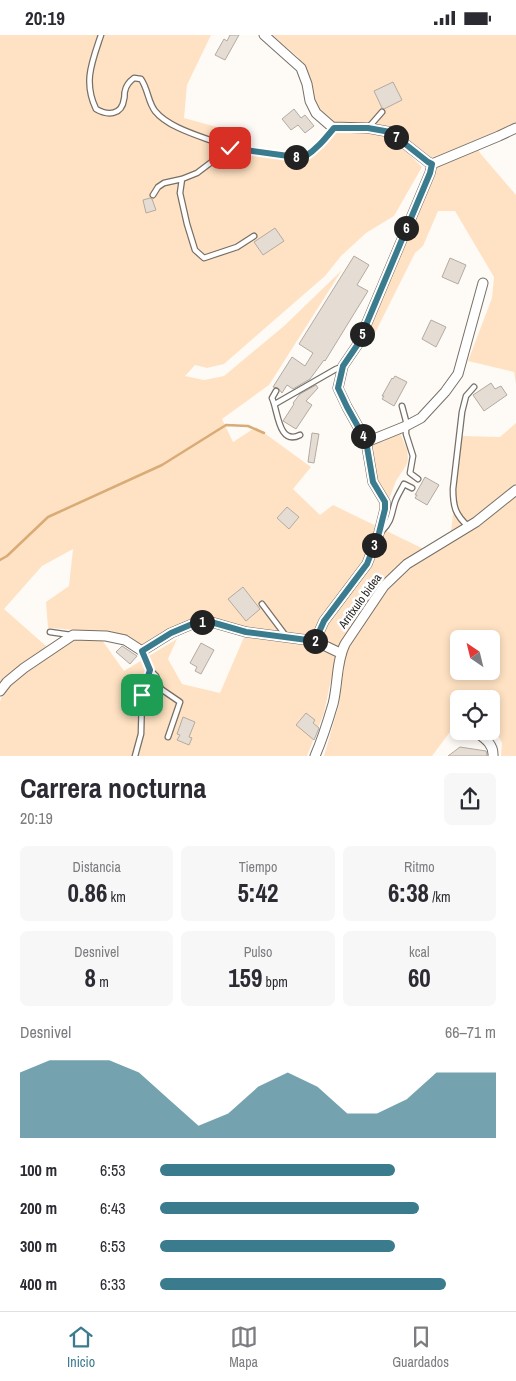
<!DOCTYPE html>
<html lang="es">
<meta charset="utf-8">
<style>
body{margin:0;font-family:"Archivo Narrow",sans-serif;background:#f7f7f7;color:#2b2b33;height:100vh;display:flex;flex-direction:column;font-size:19px;white-space:nowrap}
*{box-sizing:border-box;margin:0}
p{font-size:16px;color:#7c7c81}
.icon{flex:none;width:28px;height:28px;fill:none;stroke:currentColor;stroke-width:2;stroke-linecap:round;stroke-linejoin:round}
.map{position:relative;height:721px;overflow:hidden}
.drawer{display:flex;flex-direction:column;background:#fff;flex:1}
.drawer>*{flex:none}
.needle{width:32px;rotate:325deg}
.controls{position:absolute;left:450px;top:595px;display:grid;gap:10px}
.controls a{display:grid;place-items:center;width:50px;height:50px;border-radius:8px;background:#fff;box-shadow:0 2px 8px #0003;font-size:25px}
.pin{position:absolute;display:grid;place-items:center;width:42px;height:42px;color:#fff;margin:-21px;border-radius:10px;box-shadow:0 2px 8px #0006}
.km{position:absolute;width:25px;height:25px;margin:-12px;border-radius:50%;background:#222;color:#fff;font-size:14px;line-height:25px;text-align:center}
.round{display:grid;place-items:center;flex:none;width:52px;height:52px;border-radius:8px;background:#f7f7f7}
.summary{display:flex;align-items:center;justify-content:space-between;height:85px;padding:0 20px}
h1{font-size:28px;font-weight:700;line-height:38px}
.stats{display:grid;grid-template-columns:repeat(3,1fr);gap:8px;height:85px;padding:5px 20px}
.stats div{display:grid;align-content:center;border-radius:8px;background:#f7f7f7;text-align:center}
.stats b{font-size:25px;font-weight:700}
.stats small{font-size:14px;font-weight:400}
.stats p{font-size:14px}
.chart{height:140px;padding:10px 20px}
.chart p{display:flex;justify-content:space-between}
.chart svg{width:100%;height:90px;margin-top:5px;fill:#3a7b8e;opacity:.7}
ul{padding:0 20px;list-style:none;font-size:16px}
li{display:grid;grid-template-columns:80px 60px 1fr;align-items:center;height:38px}
li i{height:12px;border-radius:6px;background:#3a7b8e}
.status{display:flex;justify-content:space-between;align-items:center;height:35px;padding:0 25px;background:#fff;direction:ltr}
.status svg{height:14px;fill:currentColor}
.tab-bar{display:flex;justify-content:space-around;align-items:center;height:70px;border-top:1px solid #e1e1e2;background:#fff;font-size:14px;color:#7c7c81}
.tab-bar a{display:grid;justify-items:center;gap:2px}
.tab-bar .selected{color:#3a7b8e}
.map>svg:first-child{display:block}
</style>
<div class="status"><b>20:19</b><svg viewBox="0 0 49 12"><path d="M0 12V9h3v3zM5 12V6h3v6zM10 12V3h3v9zM15 12V0h3v12zM26 1h20v11H26zM47 4h2v5h-2z"/></svg></div>
<div class="map">
<svg width="516" height="721" viewBox="0 0 516 721">
<rect width="100%" height="100%" fill="#fefbf7"/>
<path fill="#ffe2c3" fill-rule="evenodd" d="M0,0H211L187,50L184,83L235,97L223,114L296,127L313,120L334,98L367,96L391,101L422,132L394,181L366,198L341,221L325,241L224,329L207,333L195,330L185,341L204,345L224,341L284,291L342,235L269,350L222,384L233,407L256,392L311,432L293,454L320,480L333,470L432,518L450,505L462,401L500,402L516,388V721H501L502,708L491,687V664H459V685L432,721H324L339,669L346,615L312,601L247,593L206,582L168,596L143,611L117,598L48,593L46,567L69,551L73,514L42,531L4,574L54,618L75,603L102,605L124,636L177,604L168,624L182,649L220,658L244,602L313,611L336,621L324,678L307,721H0V667L2,660L0,658ZM459,604H491V636H459Z
M272,0H516V88L434,123L424,120L393,93L367,88L339,89L331,86L318,74L312,60L305,35L298,22Z
M478,113L480,118L516,160V349L514,337L468,326L492,263L494,242L455,176H438L423,211L415,218L371,306L362,308L435,132Z
M400,398L407,414L408,423L407,429L396,446L388,467L376,445L370,409Z"/>
<g fill="none" stroke-linecap="round" stroke-linejoin="round">
<path stroke="#d8ab77" stroke-width="2.5" d="M0,525L7,521L48,482L162,430L226,390L248,391L264,398"/>
</g>
<path fill="#e5dcd3" stroke="#b3aaa1" d="M230,0H239L225,25L215,20L224,4L227,6Z
M393,47L402,65L384,74L382,73L374,56Z
M294,74L301,83L305,80L314,91L305,98L298,90L291,95L282,84Z
M150,163L152,164L156,175L146,178L143,165Z
M275,193L284,206L263,220L254,207Z
M354,221L369,230L357,250L368,256L325,326L324,325L310,344L293,354L287,350L282,358L278,353L273,352L292,322L305,331L313,318L299,309Z
M450,223L466,230L458,249L442,242Z
M431,285L446,292L436,312L422,304Z
M395,341L407,347L394,371L382,364L384,361H382L392,343L393,344Z
M491,348L495,354L501,351L507,360L484,376L473,360Z
M316,350L318,353L306,366L312,370L296,394L283,386L294,369L293,368L300,359Z
M312,398L319,399L314,428L308,427Z
M425,442L439,450L427,470L415,463L417,460H415Z
M287,472L299,482L289,494L277,483Z
M243,552L260,574L246,586L228,564Z
M201,608L214,615L201,639L195,636L197,632L190,628Z
M122,611L137,621L130,629L116,617Z
M306,678L315,685L313,688L319,693L314,705L296,690Z
M183,682L195,687L189,702L192,703L189,710L177,705L180,700L177,699Z
M460,712L486,716L487,721H448Z"/>
<g fill="none" stroke-linecap="round" stroke-linejoin="round">
<defs>
<path id="lane" d="M101,0C92,27 83,47 96,74C108,81 122,80 124,64C125,61 124,58 125,56C126,50 130,46 134,43L141,44C148,54 148,67 155,76C170,95 209,103 230,113
M368,93L382,77
M182,144L180,158L187,189L195,215L204,223L237,212L254,201
M153,160L158,152L164,148L182,144L197,138L230,113L303,123L318,111L334,93
M276,356L272,363C278,375 278,411 300,400
M275,369L336,334L342,332
M402,371L406,386V399L413,421L410,438L418,444
M469,492C455,480 453,471 453,454L462,377L466,361L474,352
M382,496C392,486 391,480 395,467C397,461 401,455 404,449L412,453
M262,569L286,601
M50,597L71,600
M150,635L156,641L161,654L180,667L168,702
M135,721L141,699L142,660L150,635L142,616"/>
<path id="street" d="M264,0L301,33L307,49L310,66L316,78L332,92L368,93L390,97L428,127L432,129
M366,406H369L406,391L421,383L445,357L458,339L483,248
M315,606L324,586L367,529L379,498L385,474V467L373,447L366,406L347,372L338,353L343,331L358,309L430,138L432,129L499,101L516,93
M0,656L7,647L24,633L73,600L106,601L125,605L142,616L171,598L197,587H211L246,597L315,606L340,618
M475,696C484,703 494,709 493,721
M315,721C322,705 328,686 333,669C338,650 336,627 345,609L384,551L407,529L476,487L516,455"/>
</defs>
<use href="#lane" stroke="#777067" stroke-width="7"/>
<use href="#street" stroke="#777067" stroke-width="11"/>
<use href="#lane" stroke="#fff" stroke-width="4.5"/>
<use href="#street" stroke="#fff" stroke-width="9"/>
</g>
<g fill="none" stroke-linecap="round" stroke-linejoin="round">
<defs>
<path id="route" d="M142,660L150,635L142,616L171,598L197,587H211L246,597L315,606L324,586L367,529L379,498L385,474V467L373,447L366,406L347,372L338,353L343,331L358,309L430,138L432,129L428,127L390,97L368,93H334C325,104 316,115 303,123L230,113"/>
</defs>
<use href="#route" stroke="#fff" stroke-width="10"/>
<use href="#route" stroke="#3a7b8e" stroke-width="6"/>
</g>
<g text-anchor="middle" stroke-width="5" stroke-linejoin="round" paint-order="stroke">
<g font-size="12" fill="#282521" stroke="#fff">
<text transform="translate(360 566) rotate(-54)" y="4">Arritxulo bidea</text>
</g>
</g>
</svg>
<div class="controls">
<a><svg class="needle" viewBox="-14 -14 28 28"><path d="M0-13l5 13h-10z" fill="#e53935"/><path d="M0 13l5-13h-10z" fill="#7c7c81"/></svg></a>
<a><svg class="icon" aria-label="locate" viewBox="0 0 24 24"><circle cx="12" cy="12" r="6"/><path d="M12 2v4M12 18v4M2 12h4M18 12h4"/></svg></a>
</div>
<div class="pin" style="left:142px;top:660px;background:#1e9e55"><svg class="icon" aria-label="arrive" viewBox="0 0 24 24"><path d="M6 21V4h12l-3 4 3 4H6"/></svg></div>
<div class="pin" style="left:230px;top:113px;background:#d93025"><svg class="icon" aria-label="check" viewBox="0 0 24 24"><path d="M5 12l5 5 9-10"/></svg></div>
<b class="km" style="left:202px;top:587px">1</b>
<b class="km" style="left:315px;top:606px">2</b>
<b class="km" style="left:374px;top:510px">3</b>
<b class="km" style="left:363px;top:401px">4</b>
<b class="km" style="left:362px;top:299px">5</b>
<b class="km" style="left:406px;top:193px">6</b>
<b class="km" style="left:396px;top:102px">7</b>
<b class="km" style="left:296px;top:122px">8</b>
</div>
<section class="drawer">
<div class="summary"><div><h1>Carrera nocturna</h1><p>20:19</p></div><a class="round"><svg class="icon" aria-label="share" viewBox="0 0 24 24"><path d="M12 15V3M7 8l5-5 5 5M5 13v7h14v-7"/></svg></a></div>
<div class="stats">
<div><p>Distancia</p><b>0.86<small> km</small></b></div>
<div><p>Tiempo</p><b>5:42</b></div>
<div><p>Ritmo</p><b>6:38<small> /km</small></b></div>
</div>
<div class="stats">
<div><p>Desnivel</p><b>8<small> m</small></b></div>
<div><p>Pulso</p><b>159<small> bpm</small></b></div>
<div><p>kcal</p><b>60</b></div>
</div>
<div class="chart"><p><span>Desnivel</span>66–71 m</p>
<svg viewBox="0 0 160 44" preserveAspectRatio="none"><path d="M0 44V12L10 6L20 6L30 6L40 12L50 25L60 38L70 32L80 19L90 12L100 19L110 32L120 32L130 25L140 12L150 12L160 12V44z"/></svg>
</div>
<ul>
<li><b>100 m</b>6:53<i style="width:70%"></i></li>
<li><b>200 m</b>6:43<i style="width:77%"></i></li>
<li><b>300 m</b>6:53<i style="width:70%"></i></li>
<li><b>400 m</b>6:33<i style="width:85%"></i></li>
</ul>
</section>
<nav class="tab-bar">
<a class="selected"><svg class="icon" aria-label="home" viewBox="0 0 24 24"><path d="M3 11l9-7 9 7M6 9v11h12V9"/></svg>Inicio</a>
<a><svg class="icon" aria-label="map" viewBox="0 0 24 24"><path d="M3 6l6-2 6 2 6-2v14l-6 2-6-2-6 2zM9 4v14M15 6v14"/></svg>Mapa</a>
<a><svg class="icon" aria-label="saved" viewBox="0 0 24 24"><path d="M7 4h10v16l-5-4-5 4z"/></svg>Guardados</a>
</nav>
